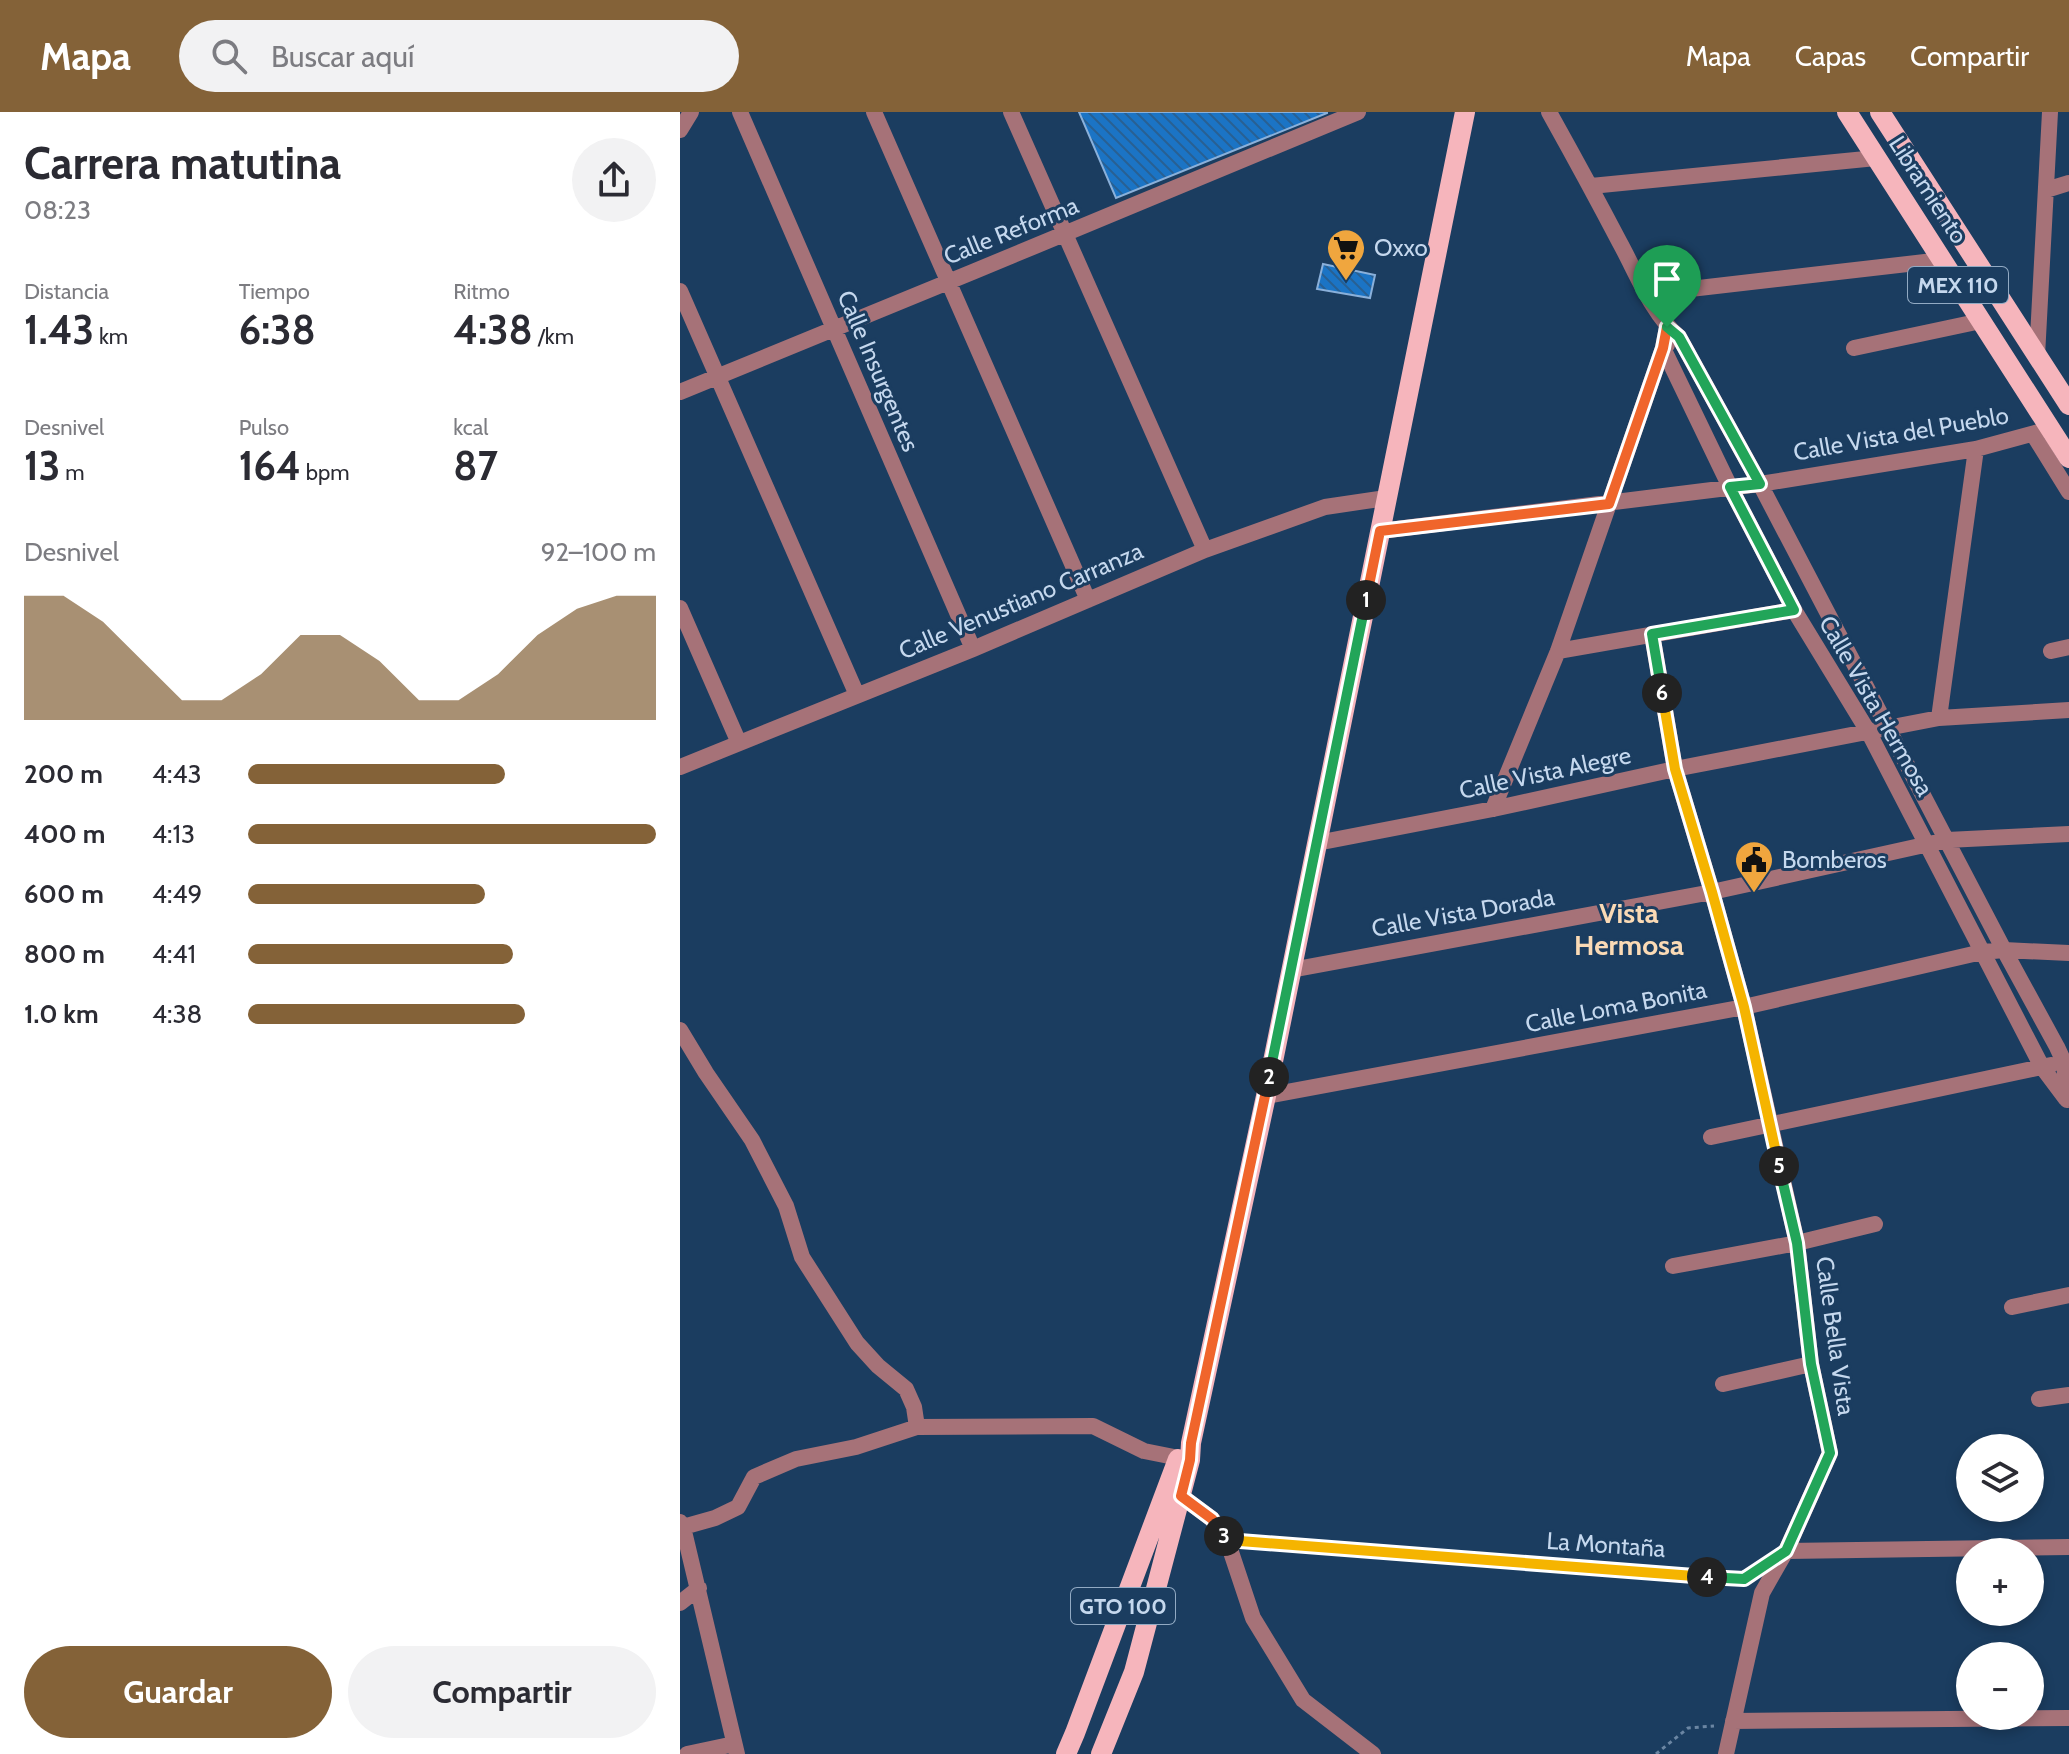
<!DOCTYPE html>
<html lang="es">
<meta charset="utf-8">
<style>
body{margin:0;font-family:Cabin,sans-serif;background:#f2f2f3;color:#2b2b33;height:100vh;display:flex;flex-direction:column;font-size:30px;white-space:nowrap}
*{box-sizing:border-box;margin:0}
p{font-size:26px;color:#7c7c81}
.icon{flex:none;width:44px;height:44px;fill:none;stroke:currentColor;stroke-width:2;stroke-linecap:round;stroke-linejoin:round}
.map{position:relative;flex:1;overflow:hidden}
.side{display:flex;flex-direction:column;background:#fff;width:680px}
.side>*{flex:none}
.buttons{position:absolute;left:1276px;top:1322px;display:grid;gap:16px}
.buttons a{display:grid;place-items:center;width:88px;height:88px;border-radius:50%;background:#fff;box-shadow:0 4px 12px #0003;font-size:40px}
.pin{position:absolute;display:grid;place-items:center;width:68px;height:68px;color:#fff;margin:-82px -34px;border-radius:50% 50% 50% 0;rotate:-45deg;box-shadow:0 0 8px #0007}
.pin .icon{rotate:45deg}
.km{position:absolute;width:40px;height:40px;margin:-20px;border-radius:50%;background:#222;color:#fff;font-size:22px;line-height:40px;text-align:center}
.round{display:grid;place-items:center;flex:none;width:84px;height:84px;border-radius:42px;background:#f2f2f3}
.headline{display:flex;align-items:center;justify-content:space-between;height:136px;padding:0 24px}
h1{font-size:44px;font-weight:700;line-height:60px}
.stats{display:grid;grid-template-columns:repeat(3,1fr);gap:12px;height:136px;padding:8px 24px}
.stats div{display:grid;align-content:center}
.stats b{font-size:40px;font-weight:700}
.stats small{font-size:22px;font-weight:400}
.stats p{font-size:22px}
.chart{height:224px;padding:16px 24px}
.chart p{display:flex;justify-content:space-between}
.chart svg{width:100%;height:144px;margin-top:8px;fill:#846238;opacity:.7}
.cta{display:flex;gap:16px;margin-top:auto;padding:16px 24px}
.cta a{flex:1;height:92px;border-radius:48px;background:#846238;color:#fff;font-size:32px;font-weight:700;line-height:92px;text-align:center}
.cta a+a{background:#f2f2f3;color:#2b2b33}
ul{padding:0 24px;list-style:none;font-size:26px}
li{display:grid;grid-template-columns:128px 96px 1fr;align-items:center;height:60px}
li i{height:20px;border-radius:10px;background:#846238}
header{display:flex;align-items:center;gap:48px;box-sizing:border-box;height:112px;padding:0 40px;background:#846238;color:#fff}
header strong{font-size:38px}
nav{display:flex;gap:44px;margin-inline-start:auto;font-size:28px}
.search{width:560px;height:72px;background:#f2f2f3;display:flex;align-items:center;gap:20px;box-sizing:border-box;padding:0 28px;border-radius:44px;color:#7c7c81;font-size:30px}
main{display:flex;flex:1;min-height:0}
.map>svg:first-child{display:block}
</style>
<header>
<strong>Mapa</strong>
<div class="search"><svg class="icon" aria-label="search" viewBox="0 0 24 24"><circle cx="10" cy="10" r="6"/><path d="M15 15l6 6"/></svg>Buscar aquí</div>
<nav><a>Mapa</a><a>Capas</a><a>Compartir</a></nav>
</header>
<main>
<section class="side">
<div class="headline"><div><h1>Carrera matutina</h1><p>08:23</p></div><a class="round"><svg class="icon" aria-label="share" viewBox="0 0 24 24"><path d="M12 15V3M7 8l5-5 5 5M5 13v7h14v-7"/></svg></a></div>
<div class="stats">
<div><p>Distancia</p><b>1.43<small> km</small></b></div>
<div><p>Tiempo</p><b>6:38</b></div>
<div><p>Ritmo</p><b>4:38<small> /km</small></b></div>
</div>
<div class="stats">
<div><p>Desnivel</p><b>13<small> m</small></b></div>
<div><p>Pulso</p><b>164<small> bpm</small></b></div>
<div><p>kcal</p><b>87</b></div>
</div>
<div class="chart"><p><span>Desnivel</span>92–100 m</p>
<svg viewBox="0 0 160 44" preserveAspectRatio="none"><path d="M0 44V6L10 6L20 14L30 26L40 38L50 38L60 30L70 18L80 18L90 26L100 38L110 38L120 30L130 18L140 10L150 6L160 6V44z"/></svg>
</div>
<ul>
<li><b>200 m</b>4:43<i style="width:63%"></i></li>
<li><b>400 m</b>4:13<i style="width:100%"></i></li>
<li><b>600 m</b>4:49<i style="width:58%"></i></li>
<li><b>800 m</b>4:41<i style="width:65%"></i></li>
<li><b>1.0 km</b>4:38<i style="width:68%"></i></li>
</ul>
<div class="cta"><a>Guardar</a><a>Compartir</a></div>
</section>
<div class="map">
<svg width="1389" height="1642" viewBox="0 0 1389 1642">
<defs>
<pattern id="building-back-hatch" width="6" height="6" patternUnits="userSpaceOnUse" patternTransform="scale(2)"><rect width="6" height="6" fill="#1b74c5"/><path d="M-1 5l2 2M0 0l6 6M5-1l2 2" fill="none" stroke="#286093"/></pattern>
</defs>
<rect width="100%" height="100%" fill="#1b3d60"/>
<path fill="url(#building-back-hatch)" stroke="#8ab0da" stroke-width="2" d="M399,0H647V1L436,86Z
M643,152L695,163L690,186L637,177Z"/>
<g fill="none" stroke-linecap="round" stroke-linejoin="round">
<path stroke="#6b86a3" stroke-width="3" stroke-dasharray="4 4" stroke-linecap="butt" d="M563,1429L1064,1467L1075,1460
M976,1642L1008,1616L1034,1614"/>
<path stroke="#a67278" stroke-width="16" d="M60,0L293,537
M194,0L408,488
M331,0L525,438
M869,0C893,43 917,87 940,131C957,162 972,202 999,225L1080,372L1324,838L1377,935L1384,950L1387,988
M0,18L11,0
M911,74L1196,46
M1366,78L1389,71
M0,179L177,583
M967,182L1262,148
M987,215L983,236L1050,375L1114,498L1189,621L1362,955L1386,987
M1174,236L1301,209
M1357,244L1370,0
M0,280C226,187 453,95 678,0
M1353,322L1389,380
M700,419L1080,372L1296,337L1370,317
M0,496L59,631
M972,522L995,657L1032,780L1064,895L1117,1131L1131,1252L1150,1341L1106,1439L1082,1481L1046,1642
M878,539L1114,498
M1371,539L1389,535
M1259,606L1296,337
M0,655L293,537L525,438L645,395L706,386
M813,697L878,539L983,236L987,233
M637,731L813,697L995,657L1259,606L1389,598
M611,858L1032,780L1267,728L1389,722
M0,918L26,961L72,1028L106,1094L122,1145L177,1231L198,1254L226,1277L234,1295L237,1315
M586,984L1064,895L1302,840L1324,838L1389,841
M1031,1025L1371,953
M993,1154L1117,1131L1195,1112
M1332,1195L1389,1183
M1043,1272L1131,1252
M1359,1287L1389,1283
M501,1384L532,1407L547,1428L573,1506L623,1588L693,1642
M0,1410L3,1415L57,1642
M3,1415L35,1406L58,1395L74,1365L116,1347L176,1335L237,1315L413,1314L464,1339L509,1348
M1106,1439L1389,1435
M0,1491L19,1476
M1053,1609L1389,1606
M7,1642L54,1632"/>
<path stroke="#f6b5bc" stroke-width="20" d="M1167,0L1389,346
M1200,0L1389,293
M386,1642L395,1621L498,1347
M421,1642L454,1560L510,1348L511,1331L586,984L785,0"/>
</g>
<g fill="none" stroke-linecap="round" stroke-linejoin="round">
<defs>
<path id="split-1" d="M686,488L700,419L929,392L983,236L987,215"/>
<path id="split-2" d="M589,965L686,488"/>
<path id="split-3" d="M544,1424L532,1407L501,1384L510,1348L511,1331L589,965"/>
<path id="split-4" d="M544,1424L547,1428L1027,1465"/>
<path id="split-5" d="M1027,1465L1064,1467L1106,1439L1150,1341L1131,1252L1117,1131L1099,1054"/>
<path id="split-6" d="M982,581L995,657L1032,780L1064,895L1099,1054"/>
<path id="split-7" d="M982,581L972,522L1114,498L1050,375L1080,372L999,225L987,215"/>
</defs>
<use href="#split-1" stroke="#fff" stroke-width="16"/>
<use href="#split-2" stroke="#fff" stroke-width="16"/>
<use href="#split-3" stroke="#fff" stroke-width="16"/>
<use href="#split-4" stroke="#fff" stroke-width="16"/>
<use href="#split-5" stroke="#fff" stroke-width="16"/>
<use href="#split-6" stroke="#fff" stroke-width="16"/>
<use href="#split-7" stroke="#fff" stroke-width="16"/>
<use href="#split-1" stroke="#f0652b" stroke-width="10"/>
<use href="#split-2" stroke="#22a559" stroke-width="10"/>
<use href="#split-3" stroke="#f0652b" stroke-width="10"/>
<use href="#split-4" stroke="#f5b400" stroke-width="10"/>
<use href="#split-5" stroke="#22a559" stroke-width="10"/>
<use href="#split-6" stroke="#f5b400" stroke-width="10"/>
<use href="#split-7" stroke="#22a559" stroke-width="10"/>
</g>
<defs>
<symbol id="supermarket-pin" viewBox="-11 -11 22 30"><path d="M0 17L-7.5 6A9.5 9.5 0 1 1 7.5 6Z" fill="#f0a63e" stroke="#1b3d60"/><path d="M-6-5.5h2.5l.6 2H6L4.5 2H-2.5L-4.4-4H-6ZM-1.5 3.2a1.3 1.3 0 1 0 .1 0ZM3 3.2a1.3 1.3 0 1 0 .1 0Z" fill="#111"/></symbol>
<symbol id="civic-pin" viewBox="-11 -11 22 30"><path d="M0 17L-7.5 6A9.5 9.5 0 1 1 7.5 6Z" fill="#f0a63e" stroke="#1b3d60"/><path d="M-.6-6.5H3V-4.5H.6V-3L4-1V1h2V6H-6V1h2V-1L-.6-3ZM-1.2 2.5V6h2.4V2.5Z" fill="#111"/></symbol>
</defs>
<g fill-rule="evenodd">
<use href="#supermarket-pin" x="644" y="114" width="44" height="60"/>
<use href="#civic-pin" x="1052" y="726" width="44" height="60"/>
</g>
<g text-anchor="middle" stroke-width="6" stroke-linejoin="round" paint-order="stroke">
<g fill="#1b3d60" stroke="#92aac3" stroke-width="2">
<rect x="1228" y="155" width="100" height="36" rx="6"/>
<rect x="391" y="1476" width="104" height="36" rx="6"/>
</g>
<g font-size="22" font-weight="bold" fill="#c5d8ee">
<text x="1278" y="181">MEX 110</text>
<text x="443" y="1502">GTO 100</text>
</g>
<g font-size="24" fill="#c5d8ee" stroke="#1b3d60">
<text transform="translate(1248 78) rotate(57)" y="8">Libramiento</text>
<text transform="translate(331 119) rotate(-22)" y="8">Calle Reforma</text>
<text transform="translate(198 259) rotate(67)" y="8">Calle Insurgentes</text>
<text transform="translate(1221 322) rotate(-10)" y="8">Calle Vista del Pueblo</text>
<text transform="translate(341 489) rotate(-23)" y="8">Calle Venustiano Carranza</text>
<text transform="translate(1196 594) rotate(60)" y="8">Calle Vista Hermosa</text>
<text transform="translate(865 661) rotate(-12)" y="8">Calle Vista Alegre</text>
<text transform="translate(783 801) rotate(-10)" y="8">Calle Vista Dorada</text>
<text transform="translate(936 895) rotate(-11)" y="8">Calle Loma Bonita</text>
<text transform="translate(1155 1224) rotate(82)" y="8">Calle Bella Vista</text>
<text transform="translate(926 1433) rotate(4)" y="8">La Montaña</text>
</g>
<g font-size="24" fill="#c5d8ee" stroke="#1b3d60" text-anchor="start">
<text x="694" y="144">Oxxo</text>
<text x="1102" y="756">Bomberos</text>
</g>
<g font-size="28" font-weight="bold" fill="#fadab5" stroke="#1b3d60">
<text x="949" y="811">Vista<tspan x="949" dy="32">Hermosa</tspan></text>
</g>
</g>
</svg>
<div class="buttons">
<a><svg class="icon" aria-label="layers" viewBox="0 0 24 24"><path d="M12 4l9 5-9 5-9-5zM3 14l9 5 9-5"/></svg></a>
<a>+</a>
<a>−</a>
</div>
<div class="pin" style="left:987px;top:215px;background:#1e9e55"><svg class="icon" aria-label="arrive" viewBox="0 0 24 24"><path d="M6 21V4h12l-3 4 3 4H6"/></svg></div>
<b class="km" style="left:686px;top:488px">1</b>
<b class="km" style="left:589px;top:965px">2</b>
<b class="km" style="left:544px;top:1424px">3</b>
<b class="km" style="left:1027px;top:1465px">4</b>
<b class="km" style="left:1099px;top:1054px">5</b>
<b class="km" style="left:982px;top:581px">6</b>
</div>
</main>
